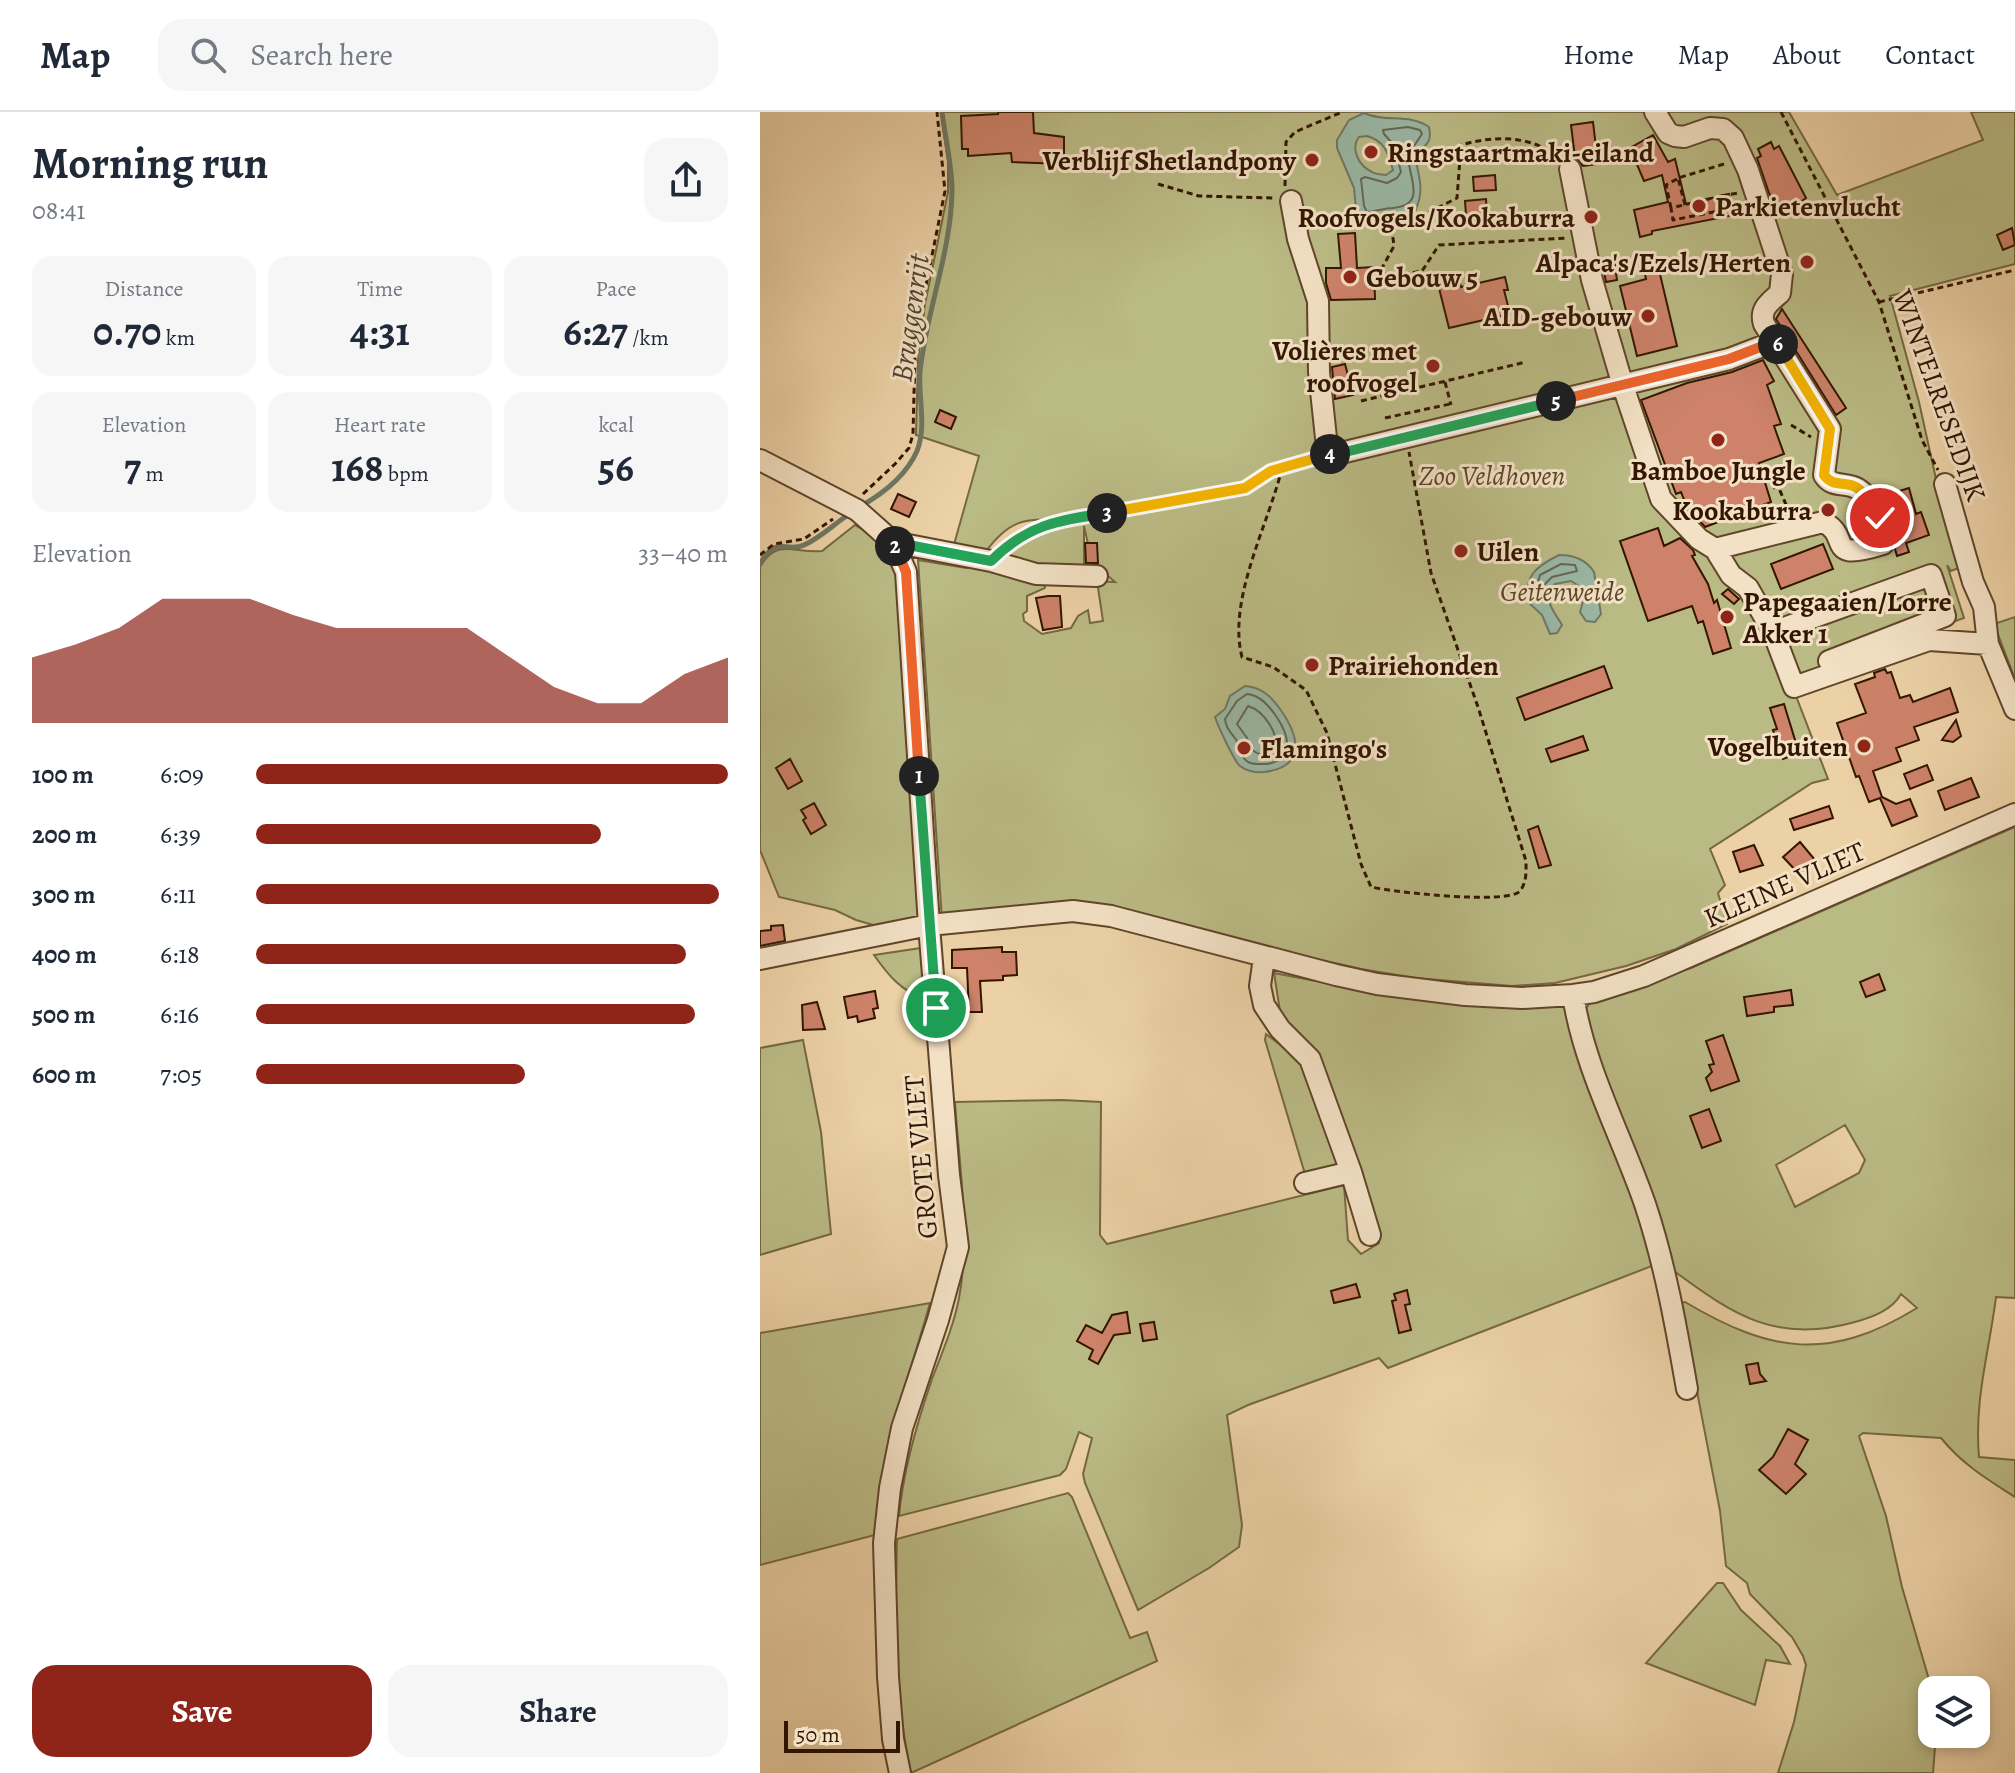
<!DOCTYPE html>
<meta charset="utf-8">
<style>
body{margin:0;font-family:Alegreya,serif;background:#f6f6f7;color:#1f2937;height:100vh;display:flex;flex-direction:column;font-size:30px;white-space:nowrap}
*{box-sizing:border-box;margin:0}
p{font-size:26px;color:#747a83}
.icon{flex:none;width:44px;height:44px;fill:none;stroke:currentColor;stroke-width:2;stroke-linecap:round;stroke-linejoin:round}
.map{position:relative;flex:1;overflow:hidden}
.side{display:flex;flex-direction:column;background:#fff;width:760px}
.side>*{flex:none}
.controls{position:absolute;left:1158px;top:1564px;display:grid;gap:16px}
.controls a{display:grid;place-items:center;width:72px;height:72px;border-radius:16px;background:#fff;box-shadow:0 4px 12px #0003;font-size:40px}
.scale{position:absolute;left:24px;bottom:20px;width:116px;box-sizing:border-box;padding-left:8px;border:4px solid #321601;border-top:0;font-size:22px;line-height:28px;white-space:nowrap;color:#321601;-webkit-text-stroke:6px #f3e1c5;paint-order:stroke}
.pin{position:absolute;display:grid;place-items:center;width:68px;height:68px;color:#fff;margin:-34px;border:4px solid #fff;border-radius:50%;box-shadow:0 2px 8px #0007}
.km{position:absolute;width:40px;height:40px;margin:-20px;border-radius:50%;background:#222;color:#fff;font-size:22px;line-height:40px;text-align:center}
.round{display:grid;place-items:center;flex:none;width:84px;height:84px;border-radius:24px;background:#f6f6f7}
.overview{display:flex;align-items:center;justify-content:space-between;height:136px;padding:0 32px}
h1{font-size:44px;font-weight:700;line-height:60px}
.figures{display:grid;grid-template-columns:repeat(3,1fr);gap:12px;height:136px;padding:8px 32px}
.figures div{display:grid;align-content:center;border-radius:20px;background:#f6f6f7;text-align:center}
.figures b{font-size:40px;font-weight:700}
.figures small{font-size:22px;font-weight:400}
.figures p{font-size:22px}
.chart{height:224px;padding:16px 32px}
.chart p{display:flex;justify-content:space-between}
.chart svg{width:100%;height:144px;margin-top:8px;fill:#8f2418;opacity:.7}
.action{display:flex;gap:16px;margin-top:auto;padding:16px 32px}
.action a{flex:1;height:92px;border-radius:24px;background:#8f2418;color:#fff;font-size:32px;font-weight:700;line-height:92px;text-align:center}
.action a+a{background:#f6f6f7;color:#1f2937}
ul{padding:0 32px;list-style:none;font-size:26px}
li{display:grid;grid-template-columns:128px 96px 1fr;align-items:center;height:60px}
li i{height:20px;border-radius:10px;background:#8f2418}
header{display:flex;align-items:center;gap:48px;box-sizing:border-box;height:112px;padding:0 40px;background:#fff;border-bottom:2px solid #e0e1e3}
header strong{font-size:38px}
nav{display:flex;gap:44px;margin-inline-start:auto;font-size:28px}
.search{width:560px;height:72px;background:#f6f6f7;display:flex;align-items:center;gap:20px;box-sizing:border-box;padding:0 28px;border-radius:24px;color:#747a83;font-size:30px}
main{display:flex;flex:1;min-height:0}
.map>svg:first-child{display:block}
</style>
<header>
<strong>Map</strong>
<div class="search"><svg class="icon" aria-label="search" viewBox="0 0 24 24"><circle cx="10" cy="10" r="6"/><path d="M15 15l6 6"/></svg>Search here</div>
<nav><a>Home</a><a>Map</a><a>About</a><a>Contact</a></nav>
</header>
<main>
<section class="side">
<div class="overview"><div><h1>Morning run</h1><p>08:41</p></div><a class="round"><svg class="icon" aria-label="share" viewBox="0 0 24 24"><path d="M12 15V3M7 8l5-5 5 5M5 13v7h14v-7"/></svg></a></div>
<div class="figures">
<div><p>Distance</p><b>0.70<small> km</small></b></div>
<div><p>Time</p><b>4:31</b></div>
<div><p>Pace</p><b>6:27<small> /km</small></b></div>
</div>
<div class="figures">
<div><p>Elevation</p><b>7<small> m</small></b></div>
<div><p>Heart rate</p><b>168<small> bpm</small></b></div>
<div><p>kcal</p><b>56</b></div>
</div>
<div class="chart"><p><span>Elevation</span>33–40 m</p>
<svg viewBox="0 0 160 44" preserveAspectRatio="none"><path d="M0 44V24L10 20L20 15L30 6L40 6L50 6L60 11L70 15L80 15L90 15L100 15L110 24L120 33L130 38L140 38L150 29L160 24V44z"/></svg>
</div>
<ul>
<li><b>100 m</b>6:09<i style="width:100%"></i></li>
<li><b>200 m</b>6:39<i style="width:73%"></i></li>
<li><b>300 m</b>6:11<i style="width:98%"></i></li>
<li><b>400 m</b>6:18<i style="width:91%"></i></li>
<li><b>500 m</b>6:16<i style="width:93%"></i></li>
<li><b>600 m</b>7:05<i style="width:57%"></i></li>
</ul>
<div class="action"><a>Save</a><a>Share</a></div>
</section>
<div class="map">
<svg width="1255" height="1661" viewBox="0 0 1255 1661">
<rect width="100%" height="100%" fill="#ecd1a6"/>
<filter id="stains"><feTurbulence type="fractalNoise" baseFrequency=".0025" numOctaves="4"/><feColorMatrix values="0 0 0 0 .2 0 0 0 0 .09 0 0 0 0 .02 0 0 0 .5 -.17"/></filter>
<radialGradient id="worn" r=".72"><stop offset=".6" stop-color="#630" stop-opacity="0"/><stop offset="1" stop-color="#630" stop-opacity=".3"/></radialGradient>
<path fill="#baba84" stroke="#766842" stroke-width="2" fill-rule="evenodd" d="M181,0H1029L1077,83L1223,28L1211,0H1255V152L1130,184L1159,290L1176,367L1196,412L1201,455L1191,459L1187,453L1204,506L1031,571L1068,667L1052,671L950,737L965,773L958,781L967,812L916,837L866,854L795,871L752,874L655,866L601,857L308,790L182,808L158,448L206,456L219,453L283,467L285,476L267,484V499L263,502L264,509L282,522L311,516L318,504L328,498L330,511L343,509L337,469L355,470L332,450L324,414V461L239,449L251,435L267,425L315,408C270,408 253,401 224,442L193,436L219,344L156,323L158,248L165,192L188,80V50Z
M95,413L120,428L129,437L135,453L160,811L127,817L96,808L75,798L19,785L0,738V455C17,425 34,442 62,439Z
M1255,505V567L1234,512Z
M1255,715V1186L1236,1185C1229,1241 1214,1288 1219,1345L1255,1348V1385C1227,1367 1202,1352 1181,1326L1103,1321L1099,1324L1126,1404L1142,1475L1172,1578V1622H1176L1173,1661H1018L1034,1610L1046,1553L1043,1544L1032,1525L990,1482L987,1471L966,1454L960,1399L920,1191L925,1190C1011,1241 1069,1250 1157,1196L1141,1182C1132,1198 1113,1205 1095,1210C1017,1232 975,1204 914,1159L911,1143L819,899L828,894V888L931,856ZM1085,1013L1105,1048L1099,1061L1035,1095L1016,1053Z
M161,836L165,887C141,879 128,863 114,843Z
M514,861C565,871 615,880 667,887C714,893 760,900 808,892L897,1152L628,1256L619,1246L488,1293L467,1303L482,1413L479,1435L449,1456L378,1498L325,1371L323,1362L332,1326L319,1320L306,1357L300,1363L139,1404C143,1358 157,1311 172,1267C182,1241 194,1213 199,1186C211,1123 199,1053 195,990L302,988L341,990L340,1123L347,1132L584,1073L588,1128L601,1142L619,1131L614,1103L520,899Z
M506,922L541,949L581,1055L545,1062L505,928Z
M43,928L61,1020L71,1122L0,1143V936Z
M170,1191C148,1270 119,1340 115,1423L0,1453V1221Z
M308,1381L312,1385L370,1526L387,1520L397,1549L151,1661C134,1584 135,1506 137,1427Z
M957,1471H963L981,1498L1020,1534L1030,1552L1006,1548L995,1593L886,1551Z"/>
<path fill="#99b7a4" stroke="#707763" stroke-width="2" fill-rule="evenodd" d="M604,1C625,11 649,1 669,15C673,35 662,32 655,45C659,65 665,79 655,99L613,109L600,105L596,97L594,76L577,36V28L589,8ZM607,24C625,29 628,41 633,58L626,63C622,62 617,63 612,60C599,54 590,37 599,25Z
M799,443C814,443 826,447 834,460L841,502L835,510L826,509L820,500L824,486L822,476L811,469L795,472C781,487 794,499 802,513L797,521L790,522L782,503L768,490C764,463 777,454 799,443Z
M485,574C501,575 511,584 520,597C540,625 546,655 504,660C496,661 486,659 480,654C474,649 458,614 455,605L465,597L470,584Z"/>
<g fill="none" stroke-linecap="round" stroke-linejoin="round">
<path stroke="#666652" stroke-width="2" d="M648,15L660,18L662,22L648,43C648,65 668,93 633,96C623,96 616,100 607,100L604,94L601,67L605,65L627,71L637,66L641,60L634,33L624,22L623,18Z
M801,452L815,453L817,459L792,465L782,475L777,474L780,463Z
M487,582C500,583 509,594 516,604C529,623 536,647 507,652C501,652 494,653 488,650C480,645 481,636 477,629C471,620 466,617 465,607L477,589Z
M488,594C504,599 520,622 515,639L499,642L490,637L487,626L477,612Z"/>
<path stroke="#707763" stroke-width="5" d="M101,394C124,381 146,364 157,339C167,313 158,287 160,260C166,200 191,141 192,79C192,52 185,26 182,0
M0,452C18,421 24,442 44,433C60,426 74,412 88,403"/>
</g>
<path fill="#cd8269" stroke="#321601" stroke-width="2" d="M238,0H273L274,21L304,25V52L252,50L251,41L208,44V37H202L201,4L238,2Z
M833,10L838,52L823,54L815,45L811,13Z
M893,23L908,50L915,47L926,92L969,82L974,103L892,119V122L880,125L874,98L908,90L902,63L884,69L870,36Z
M1011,30L1014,37L1019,34L1046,86L1042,89L1046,96L1033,102L1029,95L1020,100L1009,81L997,46L1001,44L998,37Z
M735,63L736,78L714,79L713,65Z
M726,87L727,101L706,103L705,89Z
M1252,116L1255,133L1243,138L1237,123Z
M595,121L597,156L614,155L615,187L571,188L566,171V156H581L578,122Z
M854,147L857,168L846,170L842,149Z
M899,158L917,234L877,244L860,174L886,167L885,162Z
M698,163L701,175L745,165L748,178H744L750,202L689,216L677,168Z
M1022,197L1086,296L1076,303L1016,207Z
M1003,248L1014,269L1007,273L1021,312L1014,314L1024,342L999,351L1011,390L945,415L927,395L921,380L916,382L881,288L927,271L972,260Z
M585,252L593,283L575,287L572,255Z
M180,298L196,305L191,317L175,310Z
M1149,376L1156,402L1161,400L1169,423L1146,431L1149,440L1137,444L1135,437L1139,424L1138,417L1123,384Z
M138,382L156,390L149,405L131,397Z
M898,416L904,434L920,426L933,438L935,443L932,444L948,472L954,491L957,488L971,536L953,542L943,509L938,511L932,494L888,509L860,429Z
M325,431H337L338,451H326Z
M1063,432L1073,457L1021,477L1011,452Z
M968,477L979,487L974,492L962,482Z
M288,484H300L302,515L283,518L276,486Z
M844,554L852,576L765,608L757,586Z
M1125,557L1127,561L1131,560L1140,586L1150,583L1153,590L1190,576L1198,600L1154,615L1159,628L1136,636L1141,649L1113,659L1122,685L1136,692L1150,687L1157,704L1132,714L1120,686L1109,690L1099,664L1096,665L1077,611L1106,601L1095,572L1115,565L1114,561Z
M1024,592L1039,641L1023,647L1013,618L1017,617L1010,596Z
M1196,608L1201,624L1193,630L1182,628Z
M823,624L828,638L791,650L786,637Z
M30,647L42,669L28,677L16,656Z
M1167,653L1173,668L1150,677L1144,662Z
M1211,666L1219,685L1185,698L1178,679Z
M54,691L66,713L51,722L43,708L46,706L41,698Z
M1069,694L1073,706L1034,718L1030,707Z
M778,714L791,753L779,756L768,718Z
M1040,730L1055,748L1039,762L1023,745Z
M994,733L1003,753L980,760L973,740Z
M23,813L25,829L0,834V819L11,818V814Z
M242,835V840H256L257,863L243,864V868L220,869L222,900H209L207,856H192V838Z
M1119,862L1125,878L1106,885L1100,870Z
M1031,878L1033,893L1014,895V900L987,904L984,885Z
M115,879L118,896L113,897L115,906L98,910L97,904L88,906L84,885Z
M57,890L65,917L43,918L42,893Z
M963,923L979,969L951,979L946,966L952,960L949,953L954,952L946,929Z
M949,997L961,1029L942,1036L930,1004Z
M596,1172L600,1185L574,1191L571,1179Z
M647,1178L650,1192L645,1193L651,1218L639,1221L632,1189L636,1188L634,1182Z
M367,1200L370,1221L354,1223L338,1252L329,1247L333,1238L317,1229L326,1213L342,1221L352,1203Z
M394,1210L397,1227L383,1229L380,1212Z
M998,1251L1000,1262L1006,1269L990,1272L986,1253Z
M1028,1317L1048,1328L1035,1352L1046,1362L1026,1382L999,1358L1013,1345Z"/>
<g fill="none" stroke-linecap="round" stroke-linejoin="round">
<defs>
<path id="minor" d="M895,0L908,21L915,24L924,25L950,16L963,17L973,26L988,58L1022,162L1020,181C1010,190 999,197 1004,212L1070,317L1064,363C1073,377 1086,369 1098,377C1111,385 1124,411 1126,426L1123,432C1062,451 1093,424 1063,410L955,437
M810,57L832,168L863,274L901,387L939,427L955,437L971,463L988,476L1013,520L1034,575L1169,528L1228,532
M531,89L538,127L558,189L559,260L566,326C571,335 575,340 585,340L969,247L1016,229
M0,348L97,398L133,430L146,460L169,813L189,1063L198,1135L178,1208L142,1316L130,1376L124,1431L128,1565L133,1627L140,1661
M1185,372L1213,470L1224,495L1228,532L1255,597
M133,430L231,449L276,462L337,464
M1013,520L1171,463L1185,504L1069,549
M504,845L500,874L504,893L520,917L550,947L591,1060L610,1123
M0,847L169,813L313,799L351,804L576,863L617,872L705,883L762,886L813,883L834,880L884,864L1255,702
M813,883C824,955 861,1023 885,1092C905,1152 916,1214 927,1277
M545,1071L591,1060"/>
</defs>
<use href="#minor" stroke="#60452a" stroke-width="24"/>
<path stroke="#321601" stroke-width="3" stroke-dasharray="6 4" stroke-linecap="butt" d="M1021,0L1119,190L1162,328L1178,358
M797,45C770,22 732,24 701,33L697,86L664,103L631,110L634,134L622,156L628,165L662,159L679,133L807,126
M398,72L439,84L514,86
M525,74L526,30L535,20L582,0
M961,84L911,96L913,108L964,98L961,84L978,81
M925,93L918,66L964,52
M911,96L906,73L917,67
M1119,190L1255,158
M685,270L691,293
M601,289L766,250
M625,306L690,292
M1031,313L1051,325
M522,356C509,411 467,488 482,545L513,555L546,578L567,621L601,752L611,775C633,780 748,793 760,779C767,770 766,759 766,749L718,595L671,461L649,340
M1013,376L1018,374L1030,402
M103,382L135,352L149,336L153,322L155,243L162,193L185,79L177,0
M245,435L272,418L310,407L485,376L511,359L557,346
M0,443L14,432L44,427L73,407"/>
<use href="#minor" stroke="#f3e1c5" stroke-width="20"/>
</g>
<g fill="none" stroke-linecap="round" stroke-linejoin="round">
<defs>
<path id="split-1" d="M159,664L176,896"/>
<path id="split-2" d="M135,434L146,460L159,664"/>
<path id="split-3" d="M135,434L133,430L231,449C267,413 298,408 347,401"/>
<path id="split-4" d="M347,401L485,376L511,359L570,342"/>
<path id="split-5" d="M570,342L585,340L796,289"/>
<path id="split-6" d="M796,289L969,247L1016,229L1018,232"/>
<path id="split-7" d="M1018,232L1070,317L1064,363C1074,377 1088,367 1100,378C1108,384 1114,398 1120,406"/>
</defs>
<use href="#split-1" stroke="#fff" stroke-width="16"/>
<use href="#split-2" stroke="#fff" stroke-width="16"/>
<use href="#split-3" stroke="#fff" stroke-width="16"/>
<use href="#split-4" stroke="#fff" stroke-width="16"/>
<use href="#split-5" stroke="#fff" stroke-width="16"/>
<use href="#split-6" stroke="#fff" stroke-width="16"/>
<use href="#split-7" stroke="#fff" stroke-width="16"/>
<use href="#split-1" stroke="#22a559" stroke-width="10"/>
<use href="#split-2" stroke="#f0652b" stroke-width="10"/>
<use href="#split-3" stroke="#22a559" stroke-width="10"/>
<use href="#split-4" stroke="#f5b400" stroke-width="10"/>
<use href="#split-5" stroke="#22a559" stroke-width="10"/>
<use href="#split-6" stroke="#f0652b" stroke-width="10"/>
<use href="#split-7" stroke="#f5b400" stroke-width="10"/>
</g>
<g fill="#8f2418" stroke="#f3e1c5" stroke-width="3">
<circle cx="611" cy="40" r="8"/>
<circle cx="552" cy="48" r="8"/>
<circle cx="939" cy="94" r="8"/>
<circle cx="831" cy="105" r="8"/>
<circle cx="1047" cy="150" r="8"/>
<circle cx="590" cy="165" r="8"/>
<circle cx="888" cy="204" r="8"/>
<circle cx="673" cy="254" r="8"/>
<circle cx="958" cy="328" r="8"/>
<circle cx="1068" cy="398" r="8"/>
<circle cx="701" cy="439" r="8"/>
<circle cx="967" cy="505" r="8"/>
<circle cx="552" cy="553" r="8"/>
<circle cx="1104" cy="634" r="8"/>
<circle cx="484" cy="636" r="8"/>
</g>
<g text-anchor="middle" stroke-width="6" stroke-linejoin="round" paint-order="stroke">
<g font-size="28" font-weight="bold" fill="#321601" stroke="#f3e1c5" text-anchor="start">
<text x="627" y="50">Ringstaartmaki-eiland</text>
<text x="536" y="58" text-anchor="end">Verblijf Shetlandpony</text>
<text x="955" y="104">Parkietenvlucht</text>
<text x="815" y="115" text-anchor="end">Roofvogels/Kookaburra</text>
<text x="1031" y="160" text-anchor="end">Alpaca's/Ezels/Herten</text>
<text x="606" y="175">Gebouw 5</text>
<text x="872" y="214" text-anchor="end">AID-gebouw</text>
<text x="657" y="248" text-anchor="end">Volières met<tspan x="657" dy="32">roofvogel</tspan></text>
<text x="958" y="368" text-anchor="middle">Bamboe Jungle</text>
<text x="1052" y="408" text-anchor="end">Kookaburra</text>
<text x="717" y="449">Uilen</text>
<text x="983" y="499">Papegaaien/Lorre<tspan x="983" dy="32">Akker 1</tspan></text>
<text x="568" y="563">Prairiehonden</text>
<text x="1088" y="644" text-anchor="end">Vogelbuiten</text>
<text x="500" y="646">Flamingo's</text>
</g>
<g font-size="28" fill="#321601" stroke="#f3e1c5">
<text transform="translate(1180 283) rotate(70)" y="10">WINTELRESEDIJK</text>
<text transform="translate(1024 772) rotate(-24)" y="10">KLEINE VLIET</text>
<text transform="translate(160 1045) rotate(-95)" y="10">GROTE VLIET</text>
</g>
<g font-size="28" font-style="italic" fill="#5b4728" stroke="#f3e1c5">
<text x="732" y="373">Zoo Veldhoven</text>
<text x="802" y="489">Geitenweide</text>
</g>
<g font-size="30" font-style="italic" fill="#514632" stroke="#f3e1c5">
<text transform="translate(150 206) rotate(-82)" y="10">Bruggenrijt</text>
</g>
</g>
<rect width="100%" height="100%" filter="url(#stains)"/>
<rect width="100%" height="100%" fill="url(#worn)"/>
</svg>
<div class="controls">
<a><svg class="icon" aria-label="layers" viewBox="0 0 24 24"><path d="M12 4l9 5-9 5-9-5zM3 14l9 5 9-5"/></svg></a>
</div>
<div class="scale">50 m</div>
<div class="pin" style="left:176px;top:896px;background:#1e9e55"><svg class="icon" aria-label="arrive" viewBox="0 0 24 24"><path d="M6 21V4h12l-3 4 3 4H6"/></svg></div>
<div class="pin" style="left:1120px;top:406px;background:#d93025"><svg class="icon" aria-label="check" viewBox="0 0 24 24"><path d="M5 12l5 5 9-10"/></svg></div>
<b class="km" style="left:159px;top:664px">1</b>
<b class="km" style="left:135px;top:434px">2</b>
<b class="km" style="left:347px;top:401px">3</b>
<b class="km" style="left:570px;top:342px">4</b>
<b class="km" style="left:796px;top:289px">5</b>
<b class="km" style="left:1018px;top:232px">6</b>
</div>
</main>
